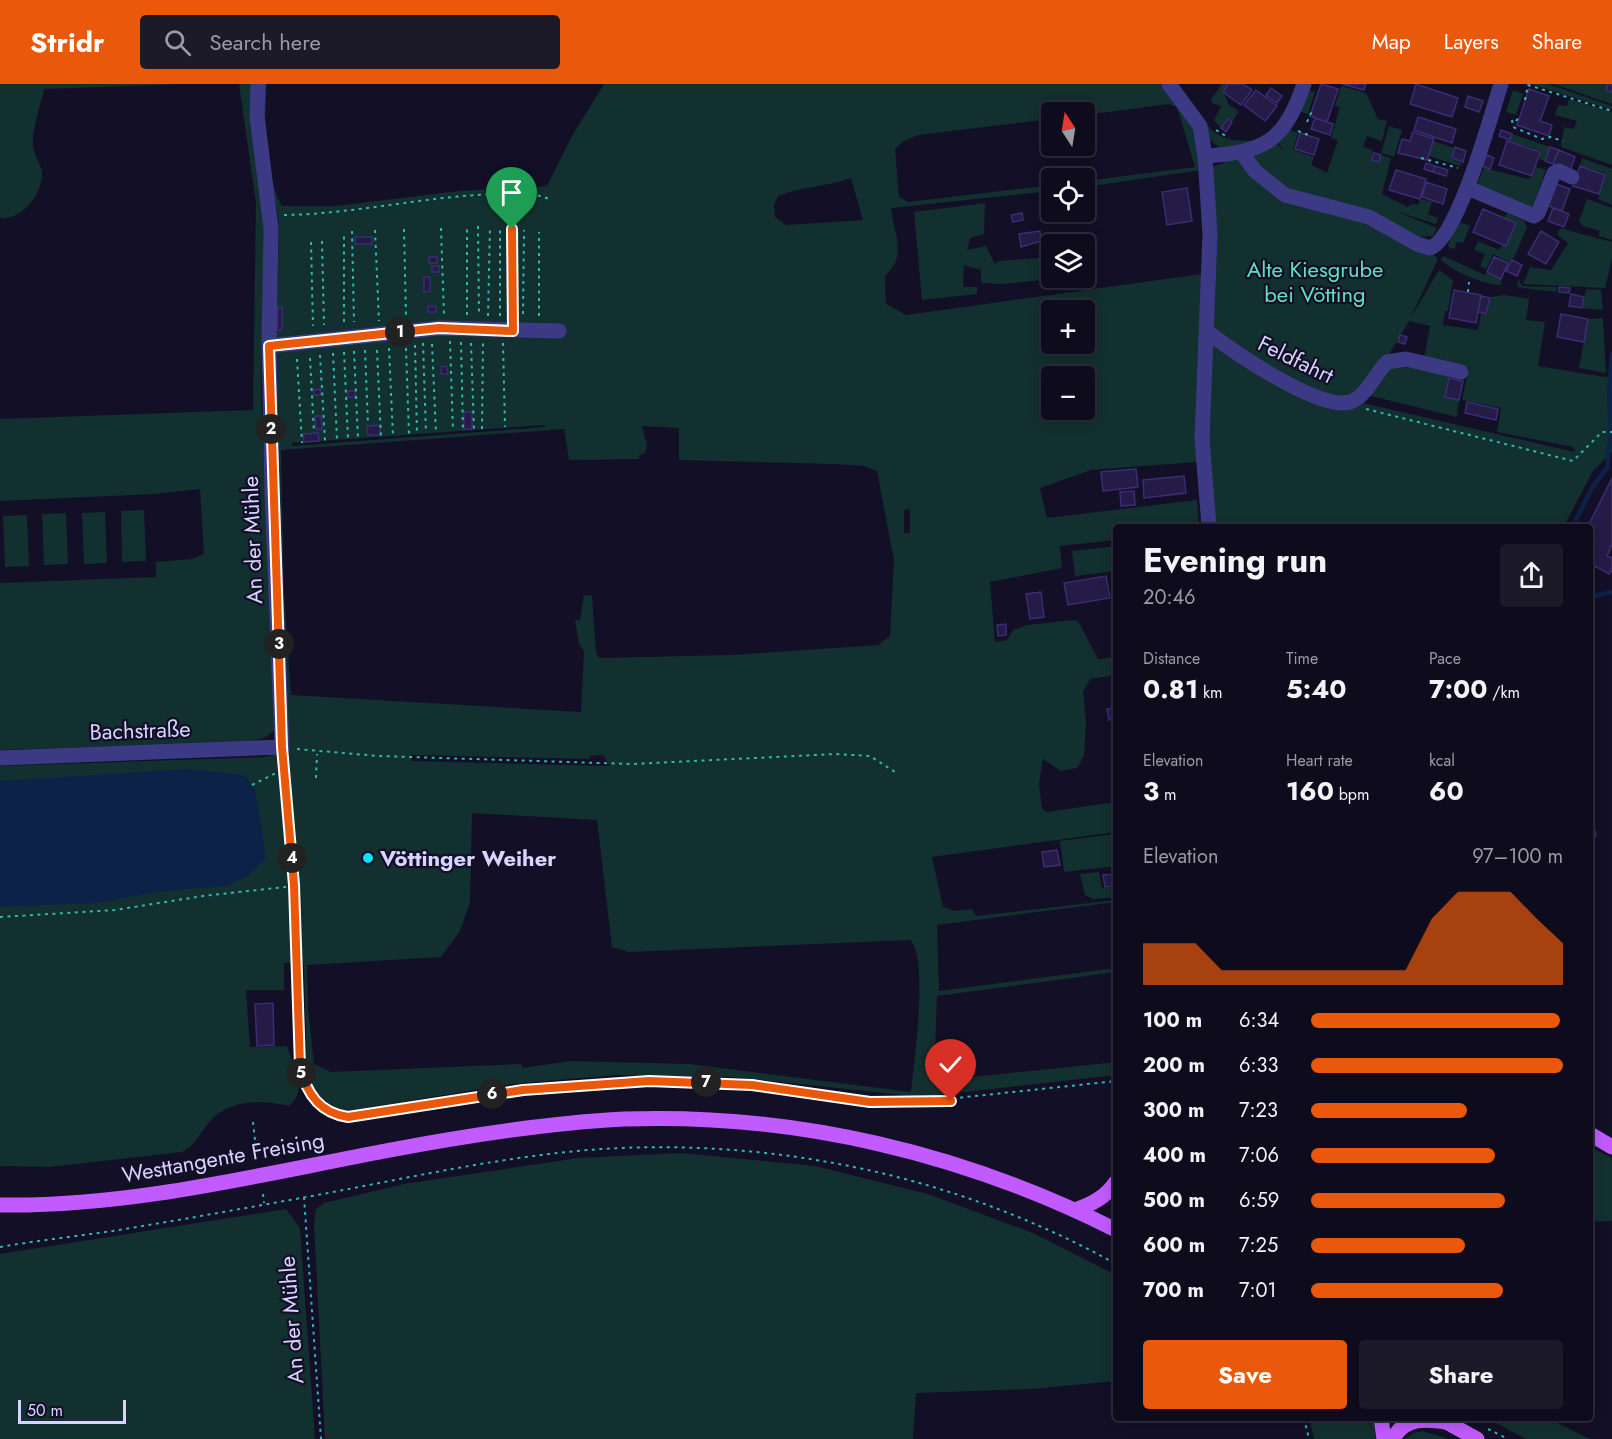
<!DOCTYPE html>
<meta charset="utf-8">
<style>
body{margin:0;font-family:Jost,sans-serif;background:#1c1929;color:#f1f3f6;height:100vh;display:flex;flex-direction:column;font-size:22px;white-space:nowrap}
*{box-sizing:border-box;margin:0}
p{font-size:20px;color:#9b9ba3}
.icon{flex:none;width:33px;height:33px;fill:none;stroke:currentColor;stroke-width:2;stroke-linecap:round;stroke-linejoin:round}
.map{position:relative;flex:1;overflow:hidden}
.side{position:absolute;left:1113px;top:440px;width:480px;height:897px;display:flex;flex-direction:column;background:#0e0b1c;border-radius:6px;box-shadow:0 3px 15px #0003,0 0 0 2px #2e2b3b}
.side>*{flex:none}
.needle{width:39px;rotate:348deg}
.controls{position:absolute;left:1041px;top:18px;display:grid;gap:12px}
.controls a{display:grid;place-items:center;width:54px;height:54px;border-radius:6px;background:#0e0b1c;box-shadow:0 3px 15px #0003,0 0 0 2px #2e2b3b;font-size:30px}
.scale{position:absolute;left:18px;bottom:15px;width:108px;box-sizing:border-box;padding-left:6px;border:3px solid #d9d4ff;border-top:0;font-size:16px;line-height:21px;white-space:nowrap;color:#d9d4ff;-webkit-text-stroke:4px #130f26;paint-order:stroke}
.pin{position:absolute;display:grid;place-items:center;width:51px;height:51px;color:#fff;margin:-62px -26px;border-radius:50% 50% 50% 0;rotate:-45deg;box-shadow:0 0 6px #0007}
.pin .icon{rotate:45deg}
.km{position:absolute;width:30px;height:30px;margin:-15px;border-radius:50%;background:#222;color:#fff;font-size:16px;line-height:30px;text-align:center}
.round{display:grid;place-items:center;flex:none;width:63px;height:63px;border-radius:6px;background:#1c1929}
.head{display:flex;align-items:center;justify-content:space-between;height:102px;padding:0 30px}
h1{font-size:33px;font-weight:700;line-height:45px}
.metrics{display:grid;grid-template-columns:repeat(3,1fr);gap:9px;height:102px;padding:6px 30px}
.metrics div{display:grid;align-content:center}
.metrics b{font-size:26px;font-weight:700}
.metrics small{font-size:16px;font-weight:400}
.metrics p{font-size:16px}
.chart{height:168px;padding:12px 30px}
.chart p{display:flex;justify-content:space-between}
.chart svg{width:100%;height:108px;margin-top:6px;fill:#ea580c;opacity:.7}
.action{display:flex;gap:12px;margin-top:auto;padding:12px 30px}
.action a{flex:1;height:69px;border-radius:6px;background:#ea580c;color:#fff;font-size:24px;font-weight:700;line-height:69px;text-align:center}
.action a+a{background:#1c1929;color:#f1f3f6}
ul{padding:0 30px;list-style:none;font-size:20px}
li{display:grid;grid-template-columns:96px 72px 1fr;align-items:center;height:45px}
li i{height:15px;border-radius:8px;background:#ea580c}
header{display:flex;align-items:center;gap:36px;box-sizing:border-box;height:84px;padding:0 30px;background:#ea580c;color:#fff}
header strong{font-size:28px}
nav{display:flex;gap:33px;margin-inline-start:auto;font-size:21px}
.search{width:420px;height:54px;background:#1c1929;display:flex;align-items:center;gap:15px;box-sizing:border-box;padding:0 21px;border-radius:6px;color:#9b9ba3;font-size:22px}
.map>svg:first-child{display:block}
</style>
<header>
<strong>Stridr</strong>
<div class="search"><svg class="icon" aria-label="search" viewBox="0 0 24 24"><circle cx="10" cy="10" r="6"/><path d="M15 15l6 6"/></svg>Search here</div>
<nav><a>Map</a><a>Layers</a><a>Share</a></nav>
</header>
<div class="map">
<svg width="1612" height="1355" viewBox="0 0 1612 1355">
<rect width="100%" height="100%" fill="#130f26"/>
<path fill="#12302f" fill-rule="evenodd" d="M0,0H185L44,5C41,19 32,46 33,60C33,70 40,78 42,87C44,109 22,137 0,134Z
M239,0H251L264,136L261,305L275,646L266,653L249,658L0,666V499L156,493V478L192,475L204,470L200,405L155,410L0,417V335L253,326L256,119Z
M264,0H267C264,38 263,87 282,122H336L459,107L547,102L572,52L604,0H1163L1192,37L1201,86L1085,103V97L1195,83L1177,23L1169,20L1085,31L1084,28H1052L1051,35L918,51L904,57L895,65L899,113L908,118L1051,101V107L891,124C894,152 908,170 885,192L886,220L906,231L1202,190L1196,378L1091,386L1040,404L1047,434L1197,416L1199,442H1116V456L1060,462L1062,484L990,498L995,558L1007,556L1013,546L1028,541L1072,536L1078,537L1098,575L1116,573V591L1090,595L1083,608L1086,636L1084,672L1077,684L1061,687L1043,675L1039,700L1042,725L1047,728L1116,718V748L932,773L943,823L955,827L972,825L976,832L1116,816V818L937,841L939,907L1116,884V888L937,912L934,997L1116,978V991L921,1013L735,993L616,991L511,1000L352,1026L339,1025L328,1019L311,1003L307,993L304,879H284V906H246L250,963L287,962C293,982 309,1005 289,1022C264,1016 233,1015 213,1034C201,1046 197,1060 182,1068L49,1083L0,1082V682L266,673L279,669L280,478L276,264L279,139L263,47ZM851,94L863,136L786,141L775,133L774,121L778,112C802,102 827,103 851,94ZM1052,226H1084V260H1052ZM1052,292H1084V326H1052ZM544,341L546,343L292,362V359ZM642,342L679,344V376L835,380L864,382L877,387L894,476L890,552L878,561L732,571L599,574L596,568L592,512L584,511L580,536H575L579,560L584,567L581,628L291,611L284,510L281,366L564,345L569,376L641,375L638,372L645,369L647,361ZM910,425V449H904V426ZM411,671L590,675V672L603,671L610,682L412,677ZM472,729L597,736L612,863L629,868L910,856C929,873 914,979 911,1008L689,980L570,977L523,984L521,980L331,988L314,980L308,924L307,881L441,873L460,847L470,818Z
M1222,0H1228L1223,8L1229,21L1239,27L1232,38L1228,35L1221,44L1214,36L1221,22L1212,19L1211,16Z
M1531,0H1548L1612,22V26Z
M1554,0H1608L1606,6L1612,8V20L1603,17L1605,10L1602,17Z
M1341,2L1366,9L1378,35L1387,37L1382,57L1367,52L1363,63L1373,66L1372,76L1379,78L1381,71L1391,74L1382,110L1408,123L1412,120L1418,121L1420,115L1432,118L1428,130L1438,134L1436,140L1395,127L1437,144L1433,152L1418,153L1438,175L1410,235L1439,186L1453,196L1448,227H1445L1443,241L1478,246L1481,230L1487,231L1491,213L1504,211L1526,214L1529,215L1526,236L1545,238L1538,282L1612,294V368L1593,387L1564,442H1213L1207,371L1210,84L1275,58L1285,68L1277,57L1290,46L1298,49L1293,66L1314,73L1311,81L1327,89L1338,56L1331,54L1340,23L1335,22ZM1409,237L1430,242L1424,275L1469,284L1462,316L1501,324L1497,348L1573,363L1575,368L1363,319L1367,311L1457,333L1459,316L1445,312L1449,288L1402,278L1384,279Z
M1308,6L1315,8L1308,30L1301,28Z
M1513,6L1523,10L1516,31L1506,28Z
M1569,15L1612,28V81L1561,63L1564,43L1574,45L1577,37L1555,31L1558,21L1567,22Z
M1206,40C1223,59 1236,57 1260,56L1221,65L1210,56Z
M1389,42L1402,46L1394,73L1381,69Z
M1512,50L1550,63L1545,77L1539,75L1541,67L1510,57Z
M1433,57L1454,64L1451,75L1462,79L1460,82L1429,72Z
M1582,74L1612,85V121L1598,115L1606,90L1580,81Z
M1536,83L1546,86L1533,121L1529,124L1476,103L1484,84L1528,95L1533,93Z
M1587,115L1612,124V156L1598,152L1600,147L1583,142L1579,137Z
M985,119L984,150L970,154L967,166L986,162L995,180L998,177L1051,173L1052,194H1058L1004,200L981,199V186L964,181L963,203H977V210L922,216L914,128Z
M1507,129L1524,137L1527,143L1514,174L1509,178L1493,170L1486,185L1480,182L1485,170L1474,166L1478,157L1499,166L1502,161L1506,162L1516,139L1504,134Z
M1457,137L1470,142L1463,159L1457,158L1455,164L1450,165L1448,161Z
M1560,144L1612,158V174L1605,204L1523,200L1530,183L1551,186L1568,159L1557,151Z
M1443,172L1485,191L1487,188L1501,195V201C1481,200 1457,189 1441,176Z
M1518,195L1522,202L1557,203L1556,208L1517,203Z
M1586,205L1601,206L1603,226L1582,224Z
M1603,234L1606,289L1579,284L1588,235Z
M144,426L146,477L122,478L121,427Z
M105,428L107,479L84,480L82,429Z
M66,429L68,480L44,481L42,430Z
M27,431L29,482L5,483L3,432Z
M1116,462V487L1075,492L1072,467Z
M1116,750V782L1064,788L1060,757Z
M1099,788L1102,804L1116,803V813L1094,815L1085,811L1080,790Z
M1590,1063L1612,1074V1137L1590,1138Z
M681,1069L815,1082L928,1110L1033,1149L1116,1191V1297L1031,1305L916,1309L913,1355H325L314,1140L316,1125L324,1119L404,1100L578,1074Z
M286,1125L300,1144L315,1355H0V1170Z
M1309,1334H1373L1376,1355H1314Z
M1487,1334H1547L1590,1355H1526Z
M1423,1347L1449,1355H1405L1413,1349Z"/>
<path fill="#0c2248" d="M189,685L244,691L255,705L266,774L249,791L226,802L156,808L97,819L0,823V697Z"/>
<g fill="none" stroke-linecap="round" stroke-linejoin="round">
<path stroke="#0c2248" stroke-width="4.5" d="M1573,442L1593,402L1607,384L1611,348L1609,303L1612,270
M1590,513L1612,508"/>
</g>
<path fill="#241b47" stroke="#3b2d73" stroke-width="1.5" d="M1228,0H1243L1252,6L1241,21L1223,8Z
M1321,0L1338,5L1327,38L1310,32Z
M1342,0H1366L1364,6Z
M1416,0L1458,14L1452,33L1410,20Z
M1608,0H1612V8L1606,7Z
M1271,4L1282,12L1277,19L1266,11Z
M1529,5L1549,12L1540,37L1552,41L1549,52L1517,41Z
M1256,6L1277,22L1265,37L1244,21Z
M1468,12L1483,17L1479,28L1465,23Z
M1418,33L1456,45L1452,59L1414,46Z
M1315,34L1333,40L1330,51L1311,45Z
M1228,35L1232,38L1226,48L1221,44Z
M1501,46L1512,50L1510,56L1499,52Z
M1413,48L1434,55L1427,76L1398,69L1402,55L1410,57Z
M1300,49L1319,55L1314,71L1295,65Z
M1507,57L1540,68L1532,92L1499,81Z
M1455,63L1466,67L1463,78L1452,74Z
M1550,63L1559,66L1553,80L1545,77Z
M1559,66L1575,73L1570,87L1553,80Z
M1374,69L1381,71L1379,78L1372,76Z
M1487,71L1494,74L1490,85L1482,82Z
M1426,79L1435,82L1433,88L1424,85Z
M1435,82L1448,86L1446,92L1433,88Z
M1580,82L1605,91L1599,110L1573,102Z
M1396,86L1426,95L1420,115L1389,106Z
M1426,98L1447,105L1443,120L1422,113Z
M1554,99L1570,105L1562,127L1546,121Z
M1187,104L1192,137L1167,141L1162,108Z
M1553,124L1569,130L1564,143L1548,137Z
M1483,125L1516,139L1506,162L1473,148Z
M1022,129L1023,136L1013,138L1011,131Z
M1040,147L1041,157L1021,163L1019,150Z
M1541,147L1559,158L1546,180L1528,170Z
M355,153H372V160H355Z
M429,173H437V179H429Z
M1494,173L1508,179L1501,195L1487,188Z
M1512,176L1522,181L1517,192L1506,187Z
M432,182H439V188H432Z
M424,193H430V207L424,208Z
M1559,203L1570,204L1569,209L1559,208Z
M1454,206L1481,211L1476,239L1449,234Z
M1571,210L1584,213L1582,224L1569,222Z
M1481,212L1490,214L1486,230L1478,228Z
M428,222H436V228H428Z
M278,223H282V246H277Z
M1561,230L1588,235L1584,258L1557,253Z
M1400,251L1407,253L1405,260L1398,258Z
M447,282L448,290H441V283Z
M1449,294L1463,297L1459,316L1445,313Z
M320,305L321,311H314V306Z
M348,307H355V313H348Z
M1467,318L1498,325L1496,336L1465,329Z
M464,328H472V345H464Z
M315,332H321L322,345H316Z
M380,341V351H368L367,342Z
M318,349L319,357L304,358L303,350Z
M1136,385L1138,403L1103,407L1101,388Z
M1184,392L1186,409L1144,414L1143,396Z
M1612,394V460L1607,472L1612,474V486L1609,490L1595,482L1590,491L1588,442Z
M1134,407L1135,421L1121,422L1120,408Z
M1106,492L1110,514L1068,521L1064,499Z
M1041,508L1044,533L1030,535L1026,510Z
M1006,540V551L998,552L997,541Z
M1116,623V635L1109,636L1107,625Z
M1590,723L1596,752H1590Z
M1057,766L1060,781L1044,783L1042,768Z
M1116,790V802L1105,803L1103,791Z
M273,919L274,961L257,962L255,920Z"/>
<g fill="none" stroke-linecap="round" stroke-linejoin="round">
<path stroke="#2fb8b0" stroke-width="2" stroke-dasharray="3 4.5" stroke-linecap="butt" d="M1525,16L1528,1L1612,27
M1512,36L1513,43L1542,55L1550,53L1563,57
M1516,37L1520,32
M1307,38L1312,27
M1216,46L1229,54
M1298,47L1311,52
M1421,74L1458,84
M284,131C357,130 429,111 502,110C519,110 535,108 551,116
M478,142L479,231
M441,144L444,231
M404,145L406,232
M512,145V232
M375,146L379,237
M352,147L354,238
M322,157L324,241
M311,158L313,242
M1468,208L1469,198
M523,230L524,146
M467,231V143
M488,232L490,142
M500,232V143
M539,232V148
M344,238V148
M450,257L453,347
M461,258L463,347
M423,259L426,349
M471,259L474,346
M503,259L505,343
M432,260L436,349
M415,261L417,350
M389,264L393,352
M406,264L409,351
M365,266L368,341
M377,266L381,353
M354,267L358,354
M344,268L348,355
M333,269L337,356
M320,271L325,357
M310,274L314,349
M297,275L302,359
M1366,325L1573,377L1602,348H1612
M482,345L483,258
M297,665L378,672L632,680L836,670L870,672L895,688
M284,677L294,802L300,982L309,1010L316,1018L337,1031L348,1033L523,1006L618,998L752,1001L870,1018L910,1019L1116,997
M316,694L317,670
M252,701L286,684
M0,833L115,826L203,812L294,802
M253,1038L255,1056
M263,1110L264,1119
M304,1113L321,1355
M0,1163C40,1156 80,1152 119,1146C180,1136 240,1125 301,1114C400,1096 500,1072 601,1065C779,1054 960,1093 1116,1180
M1304,1334L1309,1355
M1488,1345L1508,1355"/>
<path stroke="#3d3a85" stroke-width="15" d="M1169,0L1200,42L1205,72L1210,150L1202,355L1209,442
M1242,69L1255,87L1285,111L1369,133L1417,160L1430,164C1458,154 1491,31 1501,0
M1205,72C1265,68 1284,58 1304,0
M1468,104L1534,132L1538,129L1554,89L1559,87L1572,93
M1208,248C1232,267 1319,327 1350,318C1366,313 1375,290 1387,278L1406,275L1461,288
M269,262L439,244L559,247
M0,674L282,663L272,408L269,262L271,144L257,32L258,0"/>
<path stroke="#c25bff" stroke-width="15" d="M1590,1050L1612,1063
M0,1121C130,1123 258,1091 385,1067C464,1052 544,1039 624,1035C795,1029 963,1069 1116,1146
M1075,1126C1092,1120 1106,1113 1116,1098
M1381,1334L1384,1355
M1439,1334L1477,1355
M1393,1355C1404,1333 1425,1335 1447,1338"/>
</g>
<g fill="none" stroke-linecap="round" stroke-linejoin="round">
<defs>
<path id="route" d="M512,145L513,247L439,244L269,262L282,663L294,801L300,982C306,1009 319,1029 348,1033L523,1006L649,997L752,1001L870,1018L951,1017"/>
</defs>
<use href="#route" stroke="#fff" stroke-width="12"/>
<use href="#route" stroke="#ea580c" stroke-width="8"/>
</g>
<circle fill="#00e5ff" stroke="#130f26" stroke-width="2" cx="368" cy="774" r="6"/>
<g text-anchor="middle" stroke-width="4.5" stroke-linejoin="round" paint-order="stroke">
<g font-size="22" fill="#5fe0c0" stroke="#130f26">
<text x="1315" y="193">Alte Kiesgrube<tspan x="1315" dy="25">bei Vötting</tspan></text>
</g>
<g font-size="22" fill="#d9d4ff" stroke="#130f26">
<text transform="translate(1296 275) rotate(26)" y="8">Feldfahrt</text>
<text transform="translate(252 456) rotate(-92)" y="8">An der Mühle</text>
<text transform="translate(140 646) rotate(-2)" y="8">Bachstraße</text>
<text transform="translate(223 1073) rotate(-10)" y="8">Westtangente Freising</text>
<text transform="translate(291 1236) rotate(-94)" y="8">An der Mühle</text>
</g>
<g font-size="22" font-weight="bold" fill="#d9d4ff" stroke="#130f26" text-anchor="start">
<text x="380" y="782">Vöttinger Weiher</text>
</g>
</g>
</svg>
<div class="controls">
<a><svg class="needle" viewBox="-14 -14 28 28"><path d="M0-13l5 13h-10z" fill="#e53935"/><path d="M0 13l5-13h-10z" fill="#9b9ba3"/></svg></a>
<a><svg class="icon" aria-label="locate" viewBox="0 0 24 24"><circle cx="12" cy="12" r="6"/><path d="M12 2v4M12 18v4M2 12h4M18 12h4"/></svg></a>
<a><svg class="icon" aria-label="layers" viewBox="0 0 24 24"><path d="M12 4l9 5-9 5-9-5zM3 14l9 5 9-5"/></svg></a>
<a>+</a>
<a>−</a>
</div>
<div class="scale">50 m</div>
<div class="pin" style="left:512px;top:145px;background:#1e9e55"><svg class="icon" aria-label="arrive" viewBox="0 0 24 24"><path d="M6 21V4h12l-3 4 3 4H6"/></svg></div>
<div class="pin" style="left:951px;top:1017px;background:#d93025"><svg class="icon" aria-label="check" viewBox="0 0 24 24"><path d="M5 12l5 5 9-10"/></svg></div>
<b class="km" style="left:400px;top:248px">1</b>
<b class="km" style="left:271px;top:345px">2</b>
<b class="km" style="left:279px;top:560px">3</b>
<b class="km" style="left:292px;top:774px">4</b>
<b class="km" style="left:301px;top:989px">5</b>
<b class="km" style="left:492px;top:1010px">6</b>
<b class="km" style="left:706px;top:998px">7</b>
<section class="side">
<div class="head"><div><h1>Evening run</h1><p>20:46</p></div><a class="round"><svg class="icon" aria-label="share" viewBox="0 0 24 24"><path d="M12 15V3M7 8l5-5 5 5M5 13v7h14v-7"/></svg></a></div>
<div class="metrics">
<div><p>Distance</p><b>0.81<small> km</small></b></div>
<div><p>Time</p><b>5:40</b></div>
<div><p>Pace</p><b>7:00<small> /km</small></b></div>
</div>
<div class="metrics">
<div><p>Elevation</p><b>3<small> m</small></b></div>
<div><p>Heart rate</p><b>160<small> bpm</small></b></div>
<div><p>kcal</p><b>60</b></div>
</div>
<div class="chart"><p><span>Elevation</span>97–100 m</p>
<svg viewBox="0 0 160 44" preserveAspectRatio="none"><path d="M0 44V27L10 27L20 27L30 38L40 38L50 38L60 38L70 38L80 38L90 38L100 38L110 17L120 6L130 6L140 6L150 17L160 27V44z"/></svg>
</div>
<ul>
<li><b>100 m</b>6:34<i style="width:99%"></i></li>
<li><b>200 m</b>6:33<i style="width:100%"></i></li>
<li><b>300 m</b>7:23<i style="width:62%"></i></li>
<li><b>400 m</b>7:06<i style="width:73%"></i></li>
<li><b>500 m</b>6:59<i style="width:77%"></i></li>
<li><b>600 m</b>7:25<i style="width:61%"></i></li>
<li><b>700 m</b>7:01<i style="width:76%"></i></li>
</ul>
<div class="action"><a>Save</a><a>Share</a></div>
</section>
</div>
